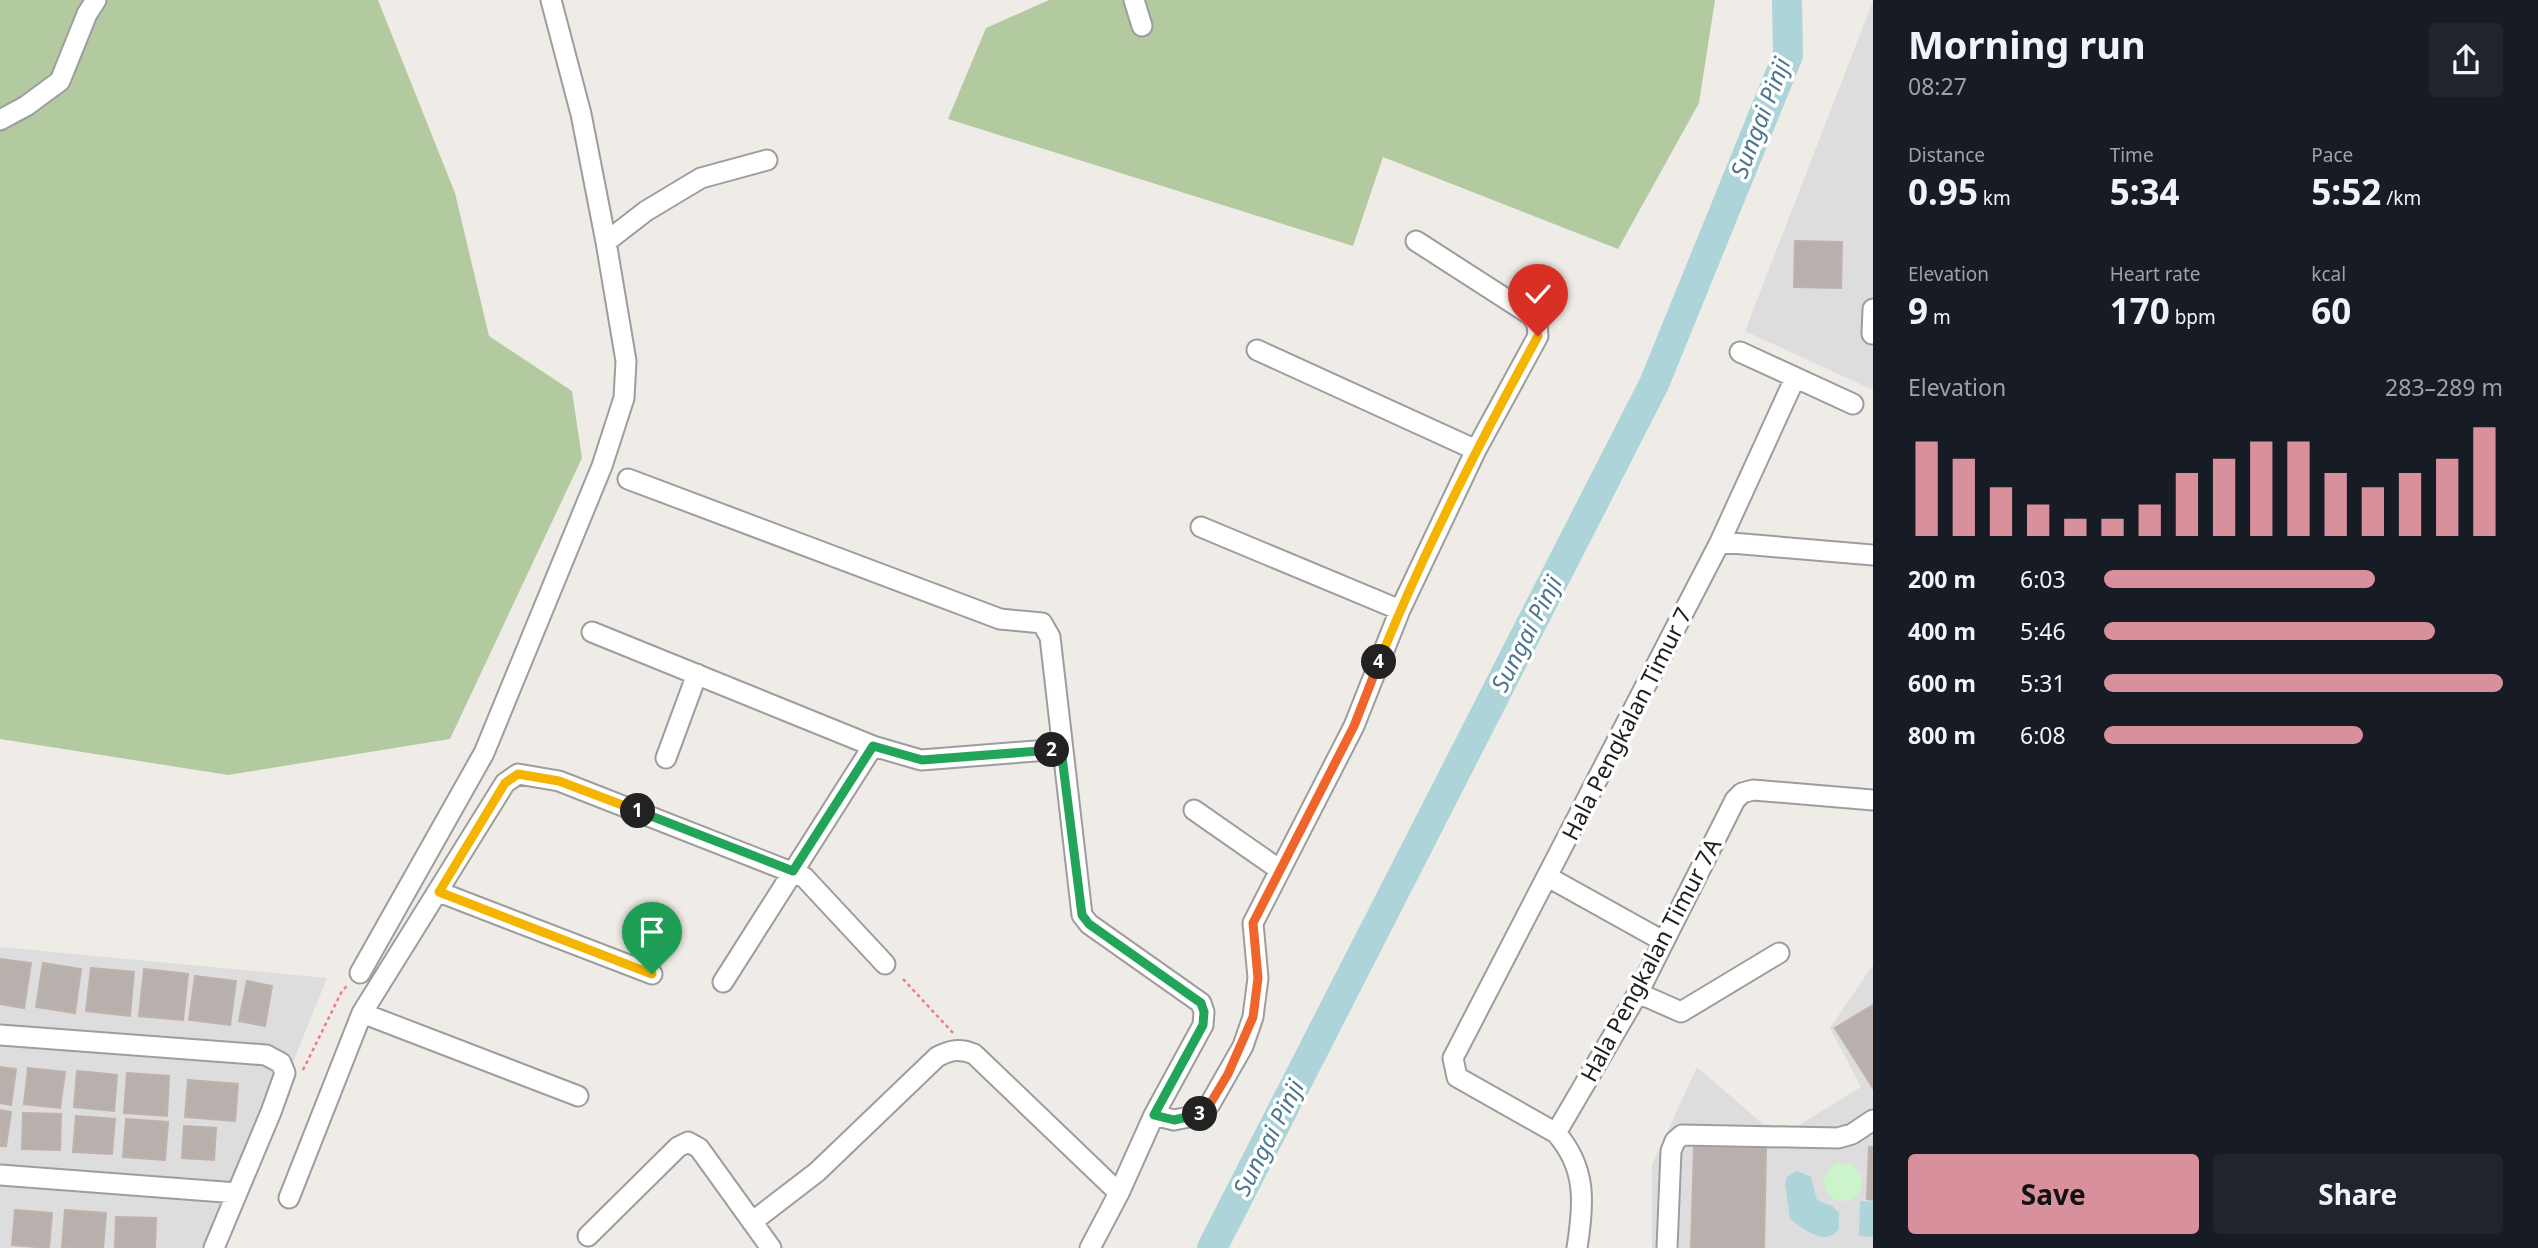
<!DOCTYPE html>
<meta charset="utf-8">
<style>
body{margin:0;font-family:"Noto Sans",sans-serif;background:#20242c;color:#f1f3f6;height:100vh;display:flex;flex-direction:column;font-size:26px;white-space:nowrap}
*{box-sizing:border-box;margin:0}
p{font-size:23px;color:#9ea1a6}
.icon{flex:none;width:38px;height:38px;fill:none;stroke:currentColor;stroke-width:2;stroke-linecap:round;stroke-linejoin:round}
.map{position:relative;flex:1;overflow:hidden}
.drawer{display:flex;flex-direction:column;background:#171b24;width:665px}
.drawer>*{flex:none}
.pin{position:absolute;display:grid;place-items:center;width:60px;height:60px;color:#fff;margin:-72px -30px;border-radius:50% 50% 50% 0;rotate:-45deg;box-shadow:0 0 7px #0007}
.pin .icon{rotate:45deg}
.km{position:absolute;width:35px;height:35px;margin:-18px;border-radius:50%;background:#222;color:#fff;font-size:19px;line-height:35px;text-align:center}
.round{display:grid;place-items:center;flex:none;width:74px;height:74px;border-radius:7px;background:#20242c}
.headline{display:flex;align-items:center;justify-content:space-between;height:119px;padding:0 35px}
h1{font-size:38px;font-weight:700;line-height:52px}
.metrics{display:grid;grid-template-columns:repeat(3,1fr);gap:10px;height:119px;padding:7px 35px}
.metrics div{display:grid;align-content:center}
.metrics b{font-size:35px;font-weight:700}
.metrics small{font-size:19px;font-weight:400}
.metrics p{font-size:19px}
.chart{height:196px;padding:14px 35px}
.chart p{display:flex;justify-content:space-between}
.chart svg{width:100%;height:126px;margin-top:7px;stroke:#d8909c;stroke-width:6}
.primary-button{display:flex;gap:14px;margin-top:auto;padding:14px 35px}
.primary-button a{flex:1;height:80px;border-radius:7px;background:#d8909c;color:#111;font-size:28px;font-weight:700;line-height:80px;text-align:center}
.primary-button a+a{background:#20242c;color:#f1f3f6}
ul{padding:0 35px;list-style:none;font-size:23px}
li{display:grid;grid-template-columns:112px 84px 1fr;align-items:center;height:52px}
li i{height:18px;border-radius:9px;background:#d8909c}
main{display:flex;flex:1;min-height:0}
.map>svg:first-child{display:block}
</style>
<main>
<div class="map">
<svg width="1873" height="1248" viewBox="0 0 1873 1248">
<rect width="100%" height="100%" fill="#efece7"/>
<path fill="#dedddd" d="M1873,1V390L1745,331Z
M0,947L327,978L218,1248H0Z
M1873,965V1248H1652V1165L1697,1067L1763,1124L1796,1127L1861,1087L1830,1028Z"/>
<path fill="#b3caa1" d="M0,0H378L455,193L489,336L572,391L582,458L450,739L228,775L0,739Z
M1049,0H1715L1699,103L1618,249L1383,157L1353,246L948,119L986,28Z"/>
<path fill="#ccf4ca" d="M1824 1182a19 19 0 1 1 38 0a19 19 0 1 1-38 0Z"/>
<path fill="#add4d8" d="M1797,1171L1811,1177L1817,1200L1832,1206L1839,1213V1228C1826,1248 1805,1230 1790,1219L1785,1184L1787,1177Z
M1860,1201L1873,1202V1237L1859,1236Z"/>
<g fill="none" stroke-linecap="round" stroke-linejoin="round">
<path stroke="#add4d8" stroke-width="30" d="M1212,1248L1654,384L1788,55L1787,0"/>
</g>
<path fill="#b8b0ad" stroke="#bfb1ab" stroke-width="2" d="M1795,241L1842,242L1841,288L1794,287Z
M0,959L31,963L24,1008L0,1004Z
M43,963L81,969L75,1013L36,1007Z
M91,968L134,972L130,1016L86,1011Z
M144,969L188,974L183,1020L139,1016Z
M195,976L236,981L230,1025L189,1020Z
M247,981L272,986L265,1026L239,1021Z
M1873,1005V1088L1835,1028Z
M0,1067L16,1069L11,1105L0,1103Z
M28,1068L65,1072L60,1108L24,1104Z
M77,1071L117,1075L114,1111L74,1107Z
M127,1073L169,1076L167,1116L124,1113Z
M188,1080L238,1084L235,1121L185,1117Z
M0,1110L11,1112L6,1146H0Z
M23,1113L61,1114L60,1150L22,1149Z
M76,1116L115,1119L112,1154L73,1152Z
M126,1119L168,1122L165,1160L123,1157Z
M184,1126L216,1128L214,1160L182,1158Z
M1694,1147L1766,1149L1764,1248H1691Z
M1869,1147H1873V1200L1867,1199Z
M15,1210L52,1213L49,1248L12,1245Z
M65,1210L106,1213L103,1248L62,1247Z
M116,1217L156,1218L155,1248H115Z"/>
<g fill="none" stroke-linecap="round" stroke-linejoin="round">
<defs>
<path id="minor" d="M1134,0L1142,26
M0,120L26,106L60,81L87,14L96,0
M606,242L646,211L701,178L767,160
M1872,334L1873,309
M1257,350L1476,450
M1740,352L1853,404
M1795,378L1720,542L1453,1058L1457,1077L1556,1133L1638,993L1735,800L1742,793L1753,790L1873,800
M628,479L1000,619L1042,623L1050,637L1082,915L1089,924L1201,1003L1204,1012L1203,1025L1154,1115L1119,1193
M1201,527L1400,610
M1720,542L1873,555
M592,632L873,746L921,760L1061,749
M666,758L697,674
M1194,810L1280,870
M1548,877L1663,941
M439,892L652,974
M360,973L484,753L602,466L624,398L626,361L606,242L581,114L551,0
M723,982L873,746
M1638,993L1681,1012L1779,953
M362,1013L578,1096
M0,1035L266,1055L281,1063L285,1073L271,1112L214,1248
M1154,1115L1174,1120L1199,1115L1210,1104L1243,1046L1253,1017L1258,978L1253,923L1354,726L1400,610L1476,450L1538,336L1537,324L1531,315L1416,241
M1556,1133C1587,1168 1584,1204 1577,1248
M0,1175L237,1193
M289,1198L362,1013L505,783L518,774L559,781L804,877L885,964
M752,1222L817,1172L937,1057C950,1050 960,1048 974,1054L1119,1193L1090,1248
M588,1236L678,1147L688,1142L699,1148L771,1248
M1667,1248L1671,1151L1675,1141L1682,1135L1838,1138L1852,1134L1873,1120"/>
</defs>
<use href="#minor" stroke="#9d9d9d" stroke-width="23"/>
<path stroke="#ea7d81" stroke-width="2.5" stroke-dasharray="3.5 3.5" stroke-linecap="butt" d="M903,979L954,1034
M303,1070L342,991L347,986"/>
<use href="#minor" stroke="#fff" stroke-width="19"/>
</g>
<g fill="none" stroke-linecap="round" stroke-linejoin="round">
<defs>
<path id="split-1" d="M638,811L559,781L518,774L505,783L439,892L652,974"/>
<path id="split-2" d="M638,811L793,871L873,746L922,760L1052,750"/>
<path id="split-3" d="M1052,750L1061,749L1082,915L1089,924L1201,1003L1204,1012L1203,1025L1154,1115L1174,1120L1200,1114"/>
<path id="split-4" d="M1200,1114L1210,1104L1228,1074L1253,1017L1258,978L1253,923L1354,726L1379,662"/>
<path id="split-5" d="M1379,662C1424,550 1480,442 1538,336"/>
</defs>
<use href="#split-1" stroke="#fff" stroke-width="14"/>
<use href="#split-2" stroke="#fff" stroke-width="14"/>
<use href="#split-3" stroke="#fff" stroke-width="14"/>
<use href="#split-4" stroke="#fff" stroke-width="14"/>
<use href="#split-5" stroke="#fff" stroke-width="14"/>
<use href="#split-1" stroke="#f5b400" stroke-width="9"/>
<use href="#split-2" stroke="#22a559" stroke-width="9"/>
<use href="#split-3" stroke="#22a559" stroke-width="9"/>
<use href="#split-4" stroke="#f0652b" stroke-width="9"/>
<use href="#split-5" stroke="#f5b400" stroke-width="9"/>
</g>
<g text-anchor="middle" stroke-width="7" stroke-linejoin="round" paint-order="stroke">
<g font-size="23" fill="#202020" stroke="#fff">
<text transform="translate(1627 724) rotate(-63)" y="8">Hala Pengkalan Timur 7</text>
<text transform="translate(1651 960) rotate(-62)" y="8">Hala Pengkalan Timur 7A</text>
</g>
<g font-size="24" font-style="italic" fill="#4c778f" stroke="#fff">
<text transform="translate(1761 118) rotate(-69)" y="8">Sungai Pinji</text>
<text transform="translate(1527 634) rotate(-63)" y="8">Sungai Pinji</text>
<text transform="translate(1269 1138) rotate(-63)" y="8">Sungai Pinji</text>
</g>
</g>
</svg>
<div class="pin" style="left:652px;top:974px;background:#1e9e55"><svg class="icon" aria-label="arrive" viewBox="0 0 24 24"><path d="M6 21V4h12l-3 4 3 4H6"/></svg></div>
<div class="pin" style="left:1538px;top:336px;background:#d93025"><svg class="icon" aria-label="check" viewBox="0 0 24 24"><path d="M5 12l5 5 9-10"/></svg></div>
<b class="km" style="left:638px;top:811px">1</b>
<b class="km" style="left:1052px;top:750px">2</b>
<b class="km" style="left:1200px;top:1114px">3</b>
<b class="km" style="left:1379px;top:662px">4</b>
</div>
<section class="drawer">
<div class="headline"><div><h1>Morning run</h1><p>08:27</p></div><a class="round"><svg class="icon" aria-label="share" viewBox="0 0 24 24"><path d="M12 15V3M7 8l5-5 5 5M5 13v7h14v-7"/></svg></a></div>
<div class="metrics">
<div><p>Distance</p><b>0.95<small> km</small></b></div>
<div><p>Time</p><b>5:34</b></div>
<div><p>Pace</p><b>5:52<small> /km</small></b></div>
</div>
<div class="metrics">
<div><p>Elevation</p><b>9<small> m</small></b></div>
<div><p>Heart rate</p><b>170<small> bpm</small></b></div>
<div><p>kcal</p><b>60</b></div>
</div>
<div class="chart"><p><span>Elevation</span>283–289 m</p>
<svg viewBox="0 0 160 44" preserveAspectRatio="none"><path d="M5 44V11M15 44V17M25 44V27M35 44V33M45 44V38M55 44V38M65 44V33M75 44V22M85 44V17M95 44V11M105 44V11M115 44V22M125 44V27M135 44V22M145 44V17M155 44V6"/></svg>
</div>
<ul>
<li><b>200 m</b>6:03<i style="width:68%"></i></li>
<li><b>400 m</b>5:46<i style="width:83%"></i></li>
<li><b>600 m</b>5:31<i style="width:100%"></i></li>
<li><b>800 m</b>6:08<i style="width:65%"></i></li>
</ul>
<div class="primary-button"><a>Save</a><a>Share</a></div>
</section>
</main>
